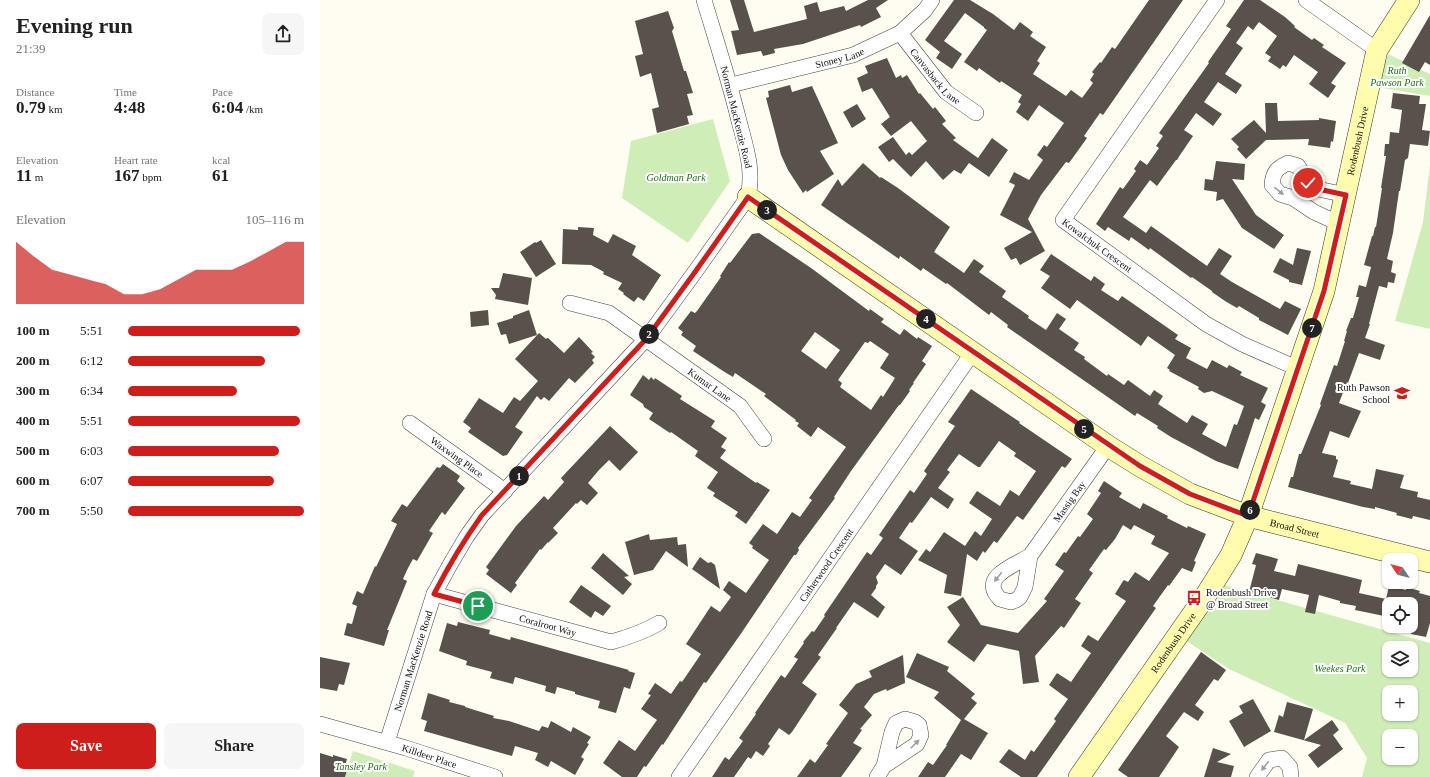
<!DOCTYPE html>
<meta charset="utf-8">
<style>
body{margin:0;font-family:Georgia,serif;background:#f6f6f6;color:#202124;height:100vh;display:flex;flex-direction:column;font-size:15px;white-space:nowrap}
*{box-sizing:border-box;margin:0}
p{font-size:13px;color:#757577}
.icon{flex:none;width:22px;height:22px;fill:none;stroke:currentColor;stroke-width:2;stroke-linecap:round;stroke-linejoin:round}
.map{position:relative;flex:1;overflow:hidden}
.panel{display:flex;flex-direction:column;background:#fff;width:320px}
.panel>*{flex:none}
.needle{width:26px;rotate:305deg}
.fabs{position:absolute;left:1062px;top:553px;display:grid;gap:8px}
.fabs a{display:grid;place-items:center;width:36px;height:36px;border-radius:8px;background:#fff;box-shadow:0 1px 3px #0004;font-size:20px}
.pin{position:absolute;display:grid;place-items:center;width:34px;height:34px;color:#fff;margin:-17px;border:2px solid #fff;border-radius:50%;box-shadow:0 1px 4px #0007}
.km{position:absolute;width:20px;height:20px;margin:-10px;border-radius:50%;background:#222;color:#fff;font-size:11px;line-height:20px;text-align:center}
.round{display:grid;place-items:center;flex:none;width:42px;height:42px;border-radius:8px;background:#f6f6f6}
.summary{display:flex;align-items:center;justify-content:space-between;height:68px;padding:0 16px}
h1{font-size:22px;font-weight:600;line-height:30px}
.figures{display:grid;grid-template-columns:repeat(3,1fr);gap:6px;height:68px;padding:4px 16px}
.figures div{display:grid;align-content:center}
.figures b{font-size:17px;font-weight:600}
.figures small{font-size:11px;font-weight:400}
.figures p{font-size:11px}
.chart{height:112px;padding:8px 16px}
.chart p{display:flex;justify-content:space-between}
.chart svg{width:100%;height:72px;margin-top:4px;fill:#ce1e19;opacity:.7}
.button{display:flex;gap:8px;margin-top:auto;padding:8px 16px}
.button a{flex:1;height:46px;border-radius:8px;background:#ce1e19;color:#fff;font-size:16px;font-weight:600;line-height:46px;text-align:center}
.button a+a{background:#f6f6f6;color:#202124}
ul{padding:0 16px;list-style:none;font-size:13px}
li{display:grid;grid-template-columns:64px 48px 1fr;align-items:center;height:30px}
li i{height:10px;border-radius:5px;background:#ce1e19}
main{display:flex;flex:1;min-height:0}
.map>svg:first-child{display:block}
</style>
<main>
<section class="panel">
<div class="summary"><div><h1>Evening run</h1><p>21:39</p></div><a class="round"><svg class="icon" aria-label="share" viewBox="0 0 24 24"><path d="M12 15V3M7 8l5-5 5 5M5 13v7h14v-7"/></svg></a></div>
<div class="figures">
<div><p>Distance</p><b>0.79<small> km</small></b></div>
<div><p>Time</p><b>4:48</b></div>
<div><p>Pace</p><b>6:04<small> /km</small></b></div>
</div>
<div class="figures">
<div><p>Elevation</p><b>11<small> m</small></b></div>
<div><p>Heart rate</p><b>167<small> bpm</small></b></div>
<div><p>kcal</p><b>61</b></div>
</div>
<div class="chart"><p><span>Elevation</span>105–116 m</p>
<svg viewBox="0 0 160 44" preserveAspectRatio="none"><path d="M0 44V6L10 15L20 23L30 26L40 29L50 32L60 38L70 38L80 35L90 29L100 23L110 23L120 23L130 18L140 12L150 6L160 6V44z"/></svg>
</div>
<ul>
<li><b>100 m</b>5:51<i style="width:98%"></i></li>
<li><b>200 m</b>6:12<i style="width:78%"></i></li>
<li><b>300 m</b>6:34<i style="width:62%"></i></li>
<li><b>400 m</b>5:51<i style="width:98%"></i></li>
<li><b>500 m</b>6:03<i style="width:86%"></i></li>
<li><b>600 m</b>6:07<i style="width:83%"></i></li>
<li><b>700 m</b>5:50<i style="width:100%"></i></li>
</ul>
<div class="button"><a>Save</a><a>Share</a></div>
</section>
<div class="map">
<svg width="1110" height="777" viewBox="0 0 1110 777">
<rect width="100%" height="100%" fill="#fffdf2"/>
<path fill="#cfeeb7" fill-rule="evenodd" d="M1068,54L1110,74V96L1057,87Z
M393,119L410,181L368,243L302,198L311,141Z
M1110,165V329L1075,321L1103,222Z
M904,585L1110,643V777H1042L1047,758L1025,723L909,669L865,640ZM1069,648H1091V670H1069ZM1069,692H1091V714H1069ZM1069,736H1091V758H1069Z
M33,751L95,771L93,777H25Z"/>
<path fill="#59514b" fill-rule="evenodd" d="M410,0H424L434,32L487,19L484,6L497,2L500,12L524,6L526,11L548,0H568L556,8L561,17L541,27L540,25L483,44L454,49L455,53L443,56L441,51L417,55L411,31L419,30Z
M634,0H650L673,14L694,30L700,22L713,32L710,36L726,47L717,61L720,63L713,74L746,96L751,90L762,98L773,83L770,80L774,74L772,72L780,62L781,63L792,47L795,49L829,0H863L783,115L780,113L764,136L767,138L749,163L746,162L721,195L708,219L725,251L700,265L696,258L691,260L684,248L712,232L680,215L695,185L689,182L694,172L709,180L723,160L717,155L724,145L727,147L744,123L719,105L708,121L696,112L701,104L698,102L702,95L681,81L680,83L659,68L657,71L644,62L667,30L664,28V27L645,13L624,41L642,54L632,69L616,58L620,52L605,40Z
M924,0H940L965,17L975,26L974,27L992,40L994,38L1004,45L1002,47L1026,63L1011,83L1016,86L1008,98L989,84L998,72L974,55L966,67L963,65L960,69L948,61L951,57L945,53L957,36L939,22L933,30L928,26L916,43L923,48L905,74L922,85L916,94L898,82L884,102L902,114L893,126L876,113L864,130L873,136L860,155L857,160H856L837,186L830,180L803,217L826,233L831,226L887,266L899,248L912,256L900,274L912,282L960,309L965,301L981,309L968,335L939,320V318L919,306L917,308L905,301L892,292V291L872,277L871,278L830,248L829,250L811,237L809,241L788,227L785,231L776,224L800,187L803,189L816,171L814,169L820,160L827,165L839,148L836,146L843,136L839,133L889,63L888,62L911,29L906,26Z
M348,11L354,28L352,31L364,71H366L373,93L367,94L373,115L367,116L369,124L337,133L332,109L339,107L331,73L320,77L315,56L323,54L315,21Z
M1110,15V65L1105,62L1099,72L1082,63Z
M567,58L576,78L581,75L582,78L587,75L599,94L600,93L613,109L615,107L626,121L622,124L636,138L633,140L658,158L672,138L688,150L669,177L649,163L641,174L634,170L623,180L606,161L591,177L573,159L569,162L558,147L573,137L586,155L589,152L592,155L607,141L591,121L571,136L561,124L570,117L552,88L542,92L537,78L548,73L545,66Z
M470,85L472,92L492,86L518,143L500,151L514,174L487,192L486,190L483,193L468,170L461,155L446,98L449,97L448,91Z
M1073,93L1100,96L1099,104H1106L1102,130L1110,131L1108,146L1090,144L1088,158L1085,160L1080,191H1079L1073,233L1067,259L1073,261L1071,272L1076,274L1074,283L1068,282L1067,288L1059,286L1049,324H1050L1045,338L1065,345L1060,360L1039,353L1028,383L1027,382L1019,403L1041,411L1029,438L1010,431L1002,453L1016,456V459L1018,460L1013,477L1031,481L1030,484L1052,489L1056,469L1084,475L1080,488L1098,492L1097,497L1110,500V520L1093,516L1092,519L1076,515L1077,513L1055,507V509L1043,507L968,487L971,477H973L979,454H981L1001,405L1000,404L1014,365L1017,366L1025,341H1024L1027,331H1026L1031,318H1033L1039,297H1036L1039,285L1046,287L1051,267L1044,265L1052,236H1053L1055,227H1056L1062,188H1061L1066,156H1064L1065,144H1069L1070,132L1079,133L1082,110L1071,108Z
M945,103H957L958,121L999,120V118L1016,121L1013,142L1011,141L1010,148L988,145L989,139L946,140L926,159L917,149L919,147L911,139L934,120L946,133Z
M537,104L546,119L532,128L523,112Z
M896,161L925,164L924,180L912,179L936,215L964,235L954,249L922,228L903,199L896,201L897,192L884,190L885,179L893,180Z
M543,163L560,178L561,177L578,188L630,227L614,252L644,273L654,259L664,266L659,272L686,291L682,297L709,316L708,318L726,330L737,313L746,319L739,329L759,343L754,350L765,357L764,359L787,376L788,374L804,385L808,380L830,396L834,390L843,396L838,404L867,423L872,415L888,424L882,434L906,447L914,424L917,425L924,406L892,391L884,393L878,389L879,387L849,371L850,370L847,368L855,355L828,336L821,346L757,300L750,309L721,288L730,276L720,270L731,254L771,281L774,276L785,284L781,290L798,301L802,296L858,335L855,339L871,348L866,358L887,369L892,360L907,368L909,365L922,372L920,375L948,388L941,402L946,405L939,420L935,418L918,469L896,461L851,437L837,428L838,426L817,413L815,416L687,327L688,325L671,312L669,315L627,283L626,284L603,268L601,271L580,256L579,259L501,205L518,179L522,186Z
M258,227L274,228L273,235L288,243L293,234L316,246L312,255L341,275L324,301L318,297L314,302L303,294L304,293L298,289L302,283L283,274L284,272L271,265L242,264L243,229L258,230Z
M439,233L491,268L549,311L550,309L564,319L561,322L580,335L584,329L597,339L598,337L612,346L602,361L606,364L593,383H594L589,390L590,391L580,405H579L531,471L514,497L515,498L478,548L479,550L476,555H474L420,635L386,683L384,682L343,745L342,744L326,767L324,766L317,777H302L283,763L299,740L315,751L337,720L321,709L331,695L328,694L335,683L351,694L360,681L362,682L381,654L366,644L391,606L400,612L411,597L403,590L409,581L426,593L449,560L432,548L433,546L429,543L443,524L457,534L472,512L480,517L492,500L489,498L526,447L498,427L491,437L477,426L479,423L475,421L476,420L444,396L446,394L415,373L413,377L403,371L373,351L376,346L361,335L363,332L358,328L371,311L375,313L377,311L401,277L400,276L409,262L410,263L432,234ZM495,332L520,350L506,369L481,351ZM550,341L569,354L560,368L575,378L563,397L561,395L551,410L520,387L522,383L518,380L545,342L548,343Z
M221,240L236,264L216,277L200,252L215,242L216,243Z
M977,248L991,251L982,285L969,282V280L953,272L960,258L973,265Z
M183,273L212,278L208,305L175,299L176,295L171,288H179Z
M168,310L169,325L151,327L150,312Z
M209,310L217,335L189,344L186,334L181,335L177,323L193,318V316Z
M219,333L226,339L227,338H228L244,353L259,337L273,352L271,353L275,357L272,360L274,363L255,383L249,378L229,401L224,397L221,400L217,396L195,427L203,432L187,455L183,456L148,432L151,428L143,422L159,398L183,413L194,397L200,401L218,381L195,359Z
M323,375L329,380L331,377L334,380L335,378L362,396L360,399L395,421L391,427L407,438L401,447L406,450L400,458L436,483L437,482L450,490L426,524L415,516L418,512L393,496L395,493L387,488L398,472L375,456L378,451L351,432L350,433L329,419L333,413L324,407L323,404L310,395Z
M651,389L700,422L699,423L752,459L745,468L742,466L703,520L697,516L677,543L674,541L665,553L663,551L657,561L647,554L641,596L624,593L627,575L598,560L606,549L610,552L624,532L645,546L655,531L661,536L672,519L649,503L657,491L680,506L690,490L699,496L716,471L694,456L696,453L679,441L660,467H658L639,454L627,470L630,472L618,488L634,499L628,509L611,497L592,523L590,522L579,538L598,551L581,575L565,564L556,577L558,583L556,586V588L551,595L565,607L558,618L534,602L516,628H517L498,655L501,657L482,683L497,694L472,732L469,735L459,728L448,744L450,746L443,756L436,751L431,759L428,757L414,777H392L405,757L409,760L423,741L419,738L436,714L435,713L461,675L465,678L478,659L474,657L484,643L483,642L492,631L494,632L505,616L504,615L547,552L551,555L563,538L559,535L590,490L594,493L607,474L604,471L635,426L628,422Z
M290,426L318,452L300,471L289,460L279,470L268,483L278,493L267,505L261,500L257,504L256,503L233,528L238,533L228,543V542L221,550L220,549L195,583L197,585L191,593L166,574L169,570L166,567L196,526L224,496L228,500L244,482L241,478Z
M123,464L140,476L137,481L145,488L125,515L122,512L109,531L113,533L97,561L93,559L88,568L83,579L87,581L67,630H69L64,646L24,635L27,623L32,624L37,606L32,604L37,591L43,594L55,566L56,567L77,524L71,521L82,504L87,507L117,467L120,468Z
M784,481L802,493L799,497L820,509L823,503L848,516L847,518L867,528L868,526L886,534L874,561L876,562L872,572L862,568L849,586L848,585L833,606L836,608L717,777H701L679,762L689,749L705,760L711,750L714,752L736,721L734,719L748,699L729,685L737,673L751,682L771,653L761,646L768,635L778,641L806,601L795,594L803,581L804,580L808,582L815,572L829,581L849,553L831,544L835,536L814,525L811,530L803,525L795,539L786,550L784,549L769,570L773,573L755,599L761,603L744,628L741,626L715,656L719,682L703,684L699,651L667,644L654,662L627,642L640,625L627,607L643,597L661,625L698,633L727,601L724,599L744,571L735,565L744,552L746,553L758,536L760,537L773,519L767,514L781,493L778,491Z
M329,534L330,540L357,537L358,545L366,544L368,567L346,551L333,570L314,575L305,542Z
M283,553L309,576L304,577L312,584L303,595L271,568Z
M936,553L958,559L954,571L975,576L978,564L1042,580L1039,593L1066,599L1069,586L1086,590V587L1100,591L1099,593L1110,596V623L1106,637L1091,634L1098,607L1091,604H1069V617L1035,610L1036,606L1020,603V601L999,595L995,614L985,612L989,595L962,589L959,600L929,592L936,565L932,564Z
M380,557L388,563L391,562L395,565L400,589L372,569Z
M261,585L291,606L283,616L275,611L271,618L249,602Z
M138,622L170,630L169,634L190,640L191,637L309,670L308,671L315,673L310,689L304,687L296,713L278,708L280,701L255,694V692L237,687L235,694L225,691L226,686L195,677L193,684L170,678L172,672L146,665L147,661L119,651L127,623L137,626Z
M881,652L906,670L898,681L894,679L875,705L884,712L878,721L864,712L846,736L859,747L839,777H808L798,770Z
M597,653L629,667L627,671L655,694L651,698L657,703L644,719L668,733L651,760L641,754L625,777H598L608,762L613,765L627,745H626L641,720L614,698L619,692L586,677Z
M583,655L585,683L567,691L566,689L554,694L544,707L552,715L540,729L542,730L533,743L542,748L521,777H477L490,759L495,763L508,745L506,744L528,713L519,705L536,684L552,677L549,671Z
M0,657L30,663L24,685L19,684L17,691L0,688Z
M108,693L130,700L129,702L145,706V707L174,716L173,718L189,721L219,731L222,726L228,728L231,721L251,732L253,727L271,737L267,743L269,744L261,757L264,759L255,775L231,761L228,767L215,760L218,753L195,746L192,756L104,731L107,721L101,719Z
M933,699L951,731L924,747L909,721L923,713L919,706Z
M967,702L993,709L984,740L1012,720L1019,730L1013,735L1023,749L998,768L988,755L1001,745L954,732L959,715L963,717Z
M893,748L911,754L897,762L914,766L911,777H884Z
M0,753L13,757V755L27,759L25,766L28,767L25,777H0Z"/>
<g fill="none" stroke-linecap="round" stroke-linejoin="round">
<defs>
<g id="street">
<path id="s1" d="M897,0L743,220L886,324L922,344L979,369"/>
<path d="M986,0L1057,50"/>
<path id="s2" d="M580,33L626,92L656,113"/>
<path id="s3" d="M411,85L533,55L580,33L605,10L612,0"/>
<path d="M1020,224L994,212L973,198L960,194L952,185C953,172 957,168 968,163L978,166L988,183L998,189L1026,195"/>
<path id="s4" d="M250,303L289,313L420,406L444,439"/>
<path id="s5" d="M90,423L185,491"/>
<path id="s6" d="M710,556C695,565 658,577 680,599L691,602L696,600L700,597L705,587L710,556L788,446"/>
<path id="s7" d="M114,594L291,642C309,637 324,632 339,623"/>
<path id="s8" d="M0,724L86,748L175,777"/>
<path id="s9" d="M67,742L114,594L131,563L147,536L162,515L326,339L375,272L428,197C434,170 426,148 419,121C409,80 396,40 384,0"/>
<path id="s10" d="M359,777L653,352"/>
<path d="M557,777L564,766L572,732L576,723L585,719L595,722L599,725L601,735L597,744L564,766"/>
<path d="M937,777L949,760L962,758L970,767L971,777"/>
</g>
<g id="secondary">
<path id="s11" d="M428,197L788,446L820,466L870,494L928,516L1110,562"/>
<path id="s12" d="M759,777L886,595L911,555L928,516L1004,291L1057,50L1089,0"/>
</g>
</defs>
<use href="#street" stroke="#424242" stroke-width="16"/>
<use href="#secondary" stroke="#313131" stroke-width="22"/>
<use href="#street" stroke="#fff" stroke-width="15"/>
<use href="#secondary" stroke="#fffcad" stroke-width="21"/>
</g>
<defs><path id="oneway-solid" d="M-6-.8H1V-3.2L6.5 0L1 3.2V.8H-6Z"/></defs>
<g fill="#9f9f9f">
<use href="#oneway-solid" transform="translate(959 191) rotate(39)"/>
<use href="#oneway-solid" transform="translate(678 577) rotate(128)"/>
<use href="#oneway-solid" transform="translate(595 744) rotate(-45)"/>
<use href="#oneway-solid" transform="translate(945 766) rotate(128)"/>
</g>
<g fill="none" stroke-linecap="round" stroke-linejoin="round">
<defs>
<path id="route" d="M158,606L114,594C128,567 144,540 162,515L326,339L375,272L428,197L820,466L870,494L928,516L1004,291L1026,195L998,189L988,183"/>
</defs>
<use href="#route" stroke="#fff" stroke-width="8"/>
<use href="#route" stroke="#ce1e19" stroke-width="5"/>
</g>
<defs>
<symbol id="school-bare" viewBox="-9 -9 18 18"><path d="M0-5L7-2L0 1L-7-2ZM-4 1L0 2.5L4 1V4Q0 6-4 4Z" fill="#ce1e19" stroke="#fff" stroke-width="2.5" paint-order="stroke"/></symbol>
<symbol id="bus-bare" viewBox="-9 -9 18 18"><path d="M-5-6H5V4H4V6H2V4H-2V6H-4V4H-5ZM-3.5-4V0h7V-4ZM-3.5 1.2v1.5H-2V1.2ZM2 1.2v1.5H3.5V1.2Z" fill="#ce1e19" stroke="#fff" stroke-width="2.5" paint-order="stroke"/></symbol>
</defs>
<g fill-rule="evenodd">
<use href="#school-bare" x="1071" y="382" width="22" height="22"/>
<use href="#bus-bare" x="863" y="587" width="22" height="22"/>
</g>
<g text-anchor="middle" stroke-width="4" stroke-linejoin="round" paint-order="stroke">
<g font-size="10" fill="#0f0f0f" stroke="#fff">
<text dy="4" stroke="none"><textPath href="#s3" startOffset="112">Stoney Lane</textPath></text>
<text dy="4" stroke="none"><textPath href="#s2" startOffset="56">Canvasback Lane</textPath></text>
<text transform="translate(417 117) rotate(76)" y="4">Norman MacKenzie Road</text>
<text dy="4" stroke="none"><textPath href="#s12" startOffset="703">Rodenbush Drive</textPath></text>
<text dy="4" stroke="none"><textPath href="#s1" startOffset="311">Kowalchuk Crescent</textPath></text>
<text dy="4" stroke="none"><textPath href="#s4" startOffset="164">Kumar Lane</textPath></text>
<text dy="4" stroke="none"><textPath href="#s5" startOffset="58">Waxwing Place</textPath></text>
<text dy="4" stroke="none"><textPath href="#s6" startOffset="196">Massig Bay</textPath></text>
<text dy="4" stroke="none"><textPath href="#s11" startOffset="643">Broad Street</textPath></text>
<text dy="4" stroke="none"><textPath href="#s10" startOffset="258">Catherwood Crescent</textPath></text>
<text dy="4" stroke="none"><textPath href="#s7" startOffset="118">Coralroot Way</textPath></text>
<text dy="4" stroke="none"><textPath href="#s12" startOffset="164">Rodenbush Drive</textPath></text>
<text dy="4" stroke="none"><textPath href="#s9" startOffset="85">Norman MacKenzie Road</textPath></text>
<text dy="4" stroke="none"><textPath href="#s8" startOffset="114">Killdeer Place</textPath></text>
</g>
<g font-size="10" font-style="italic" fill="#246e18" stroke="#fff">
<text x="1077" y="74">Ruth<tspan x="1077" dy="12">Pawson Park</tspan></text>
<text x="356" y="181">Goldman Park</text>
<text x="1020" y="672">Weekes Park</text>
<text x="41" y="770">Tansley Park</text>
</g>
<g font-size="10" fill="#0f0f0f" stroke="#fff" text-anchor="end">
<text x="1070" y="391">Ruth Pawson<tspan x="1070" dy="12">School</tspan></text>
<text x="886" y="596" text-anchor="start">Rodenbush Drive<tspan x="886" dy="12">@ Broad Street</tspan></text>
</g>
</g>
</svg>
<div class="fabs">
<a><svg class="needle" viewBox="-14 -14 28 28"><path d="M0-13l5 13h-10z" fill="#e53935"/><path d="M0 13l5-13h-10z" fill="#757577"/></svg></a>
<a><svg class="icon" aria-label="locate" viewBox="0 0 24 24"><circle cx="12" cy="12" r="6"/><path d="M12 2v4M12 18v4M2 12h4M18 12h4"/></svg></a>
<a><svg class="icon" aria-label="layers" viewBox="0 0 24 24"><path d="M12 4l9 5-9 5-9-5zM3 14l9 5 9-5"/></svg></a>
<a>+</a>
<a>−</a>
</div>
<div class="pin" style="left:158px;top:606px;background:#1e9e55"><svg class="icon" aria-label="arrive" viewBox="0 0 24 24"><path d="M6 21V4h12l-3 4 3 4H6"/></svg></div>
<div class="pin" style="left:988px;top:183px;background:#d93025"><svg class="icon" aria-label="check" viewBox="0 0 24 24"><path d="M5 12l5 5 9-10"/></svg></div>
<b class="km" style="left:199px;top:476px">1</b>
<b class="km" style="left:329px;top:334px">2</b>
<b class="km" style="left:447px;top:210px">3</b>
<b class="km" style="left:606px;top:319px">4</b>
<b class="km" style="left:764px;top:429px">5</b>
<b class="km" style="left:930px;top:510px">6</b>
<b class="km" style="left:992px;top:328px">7</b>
</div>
</main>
